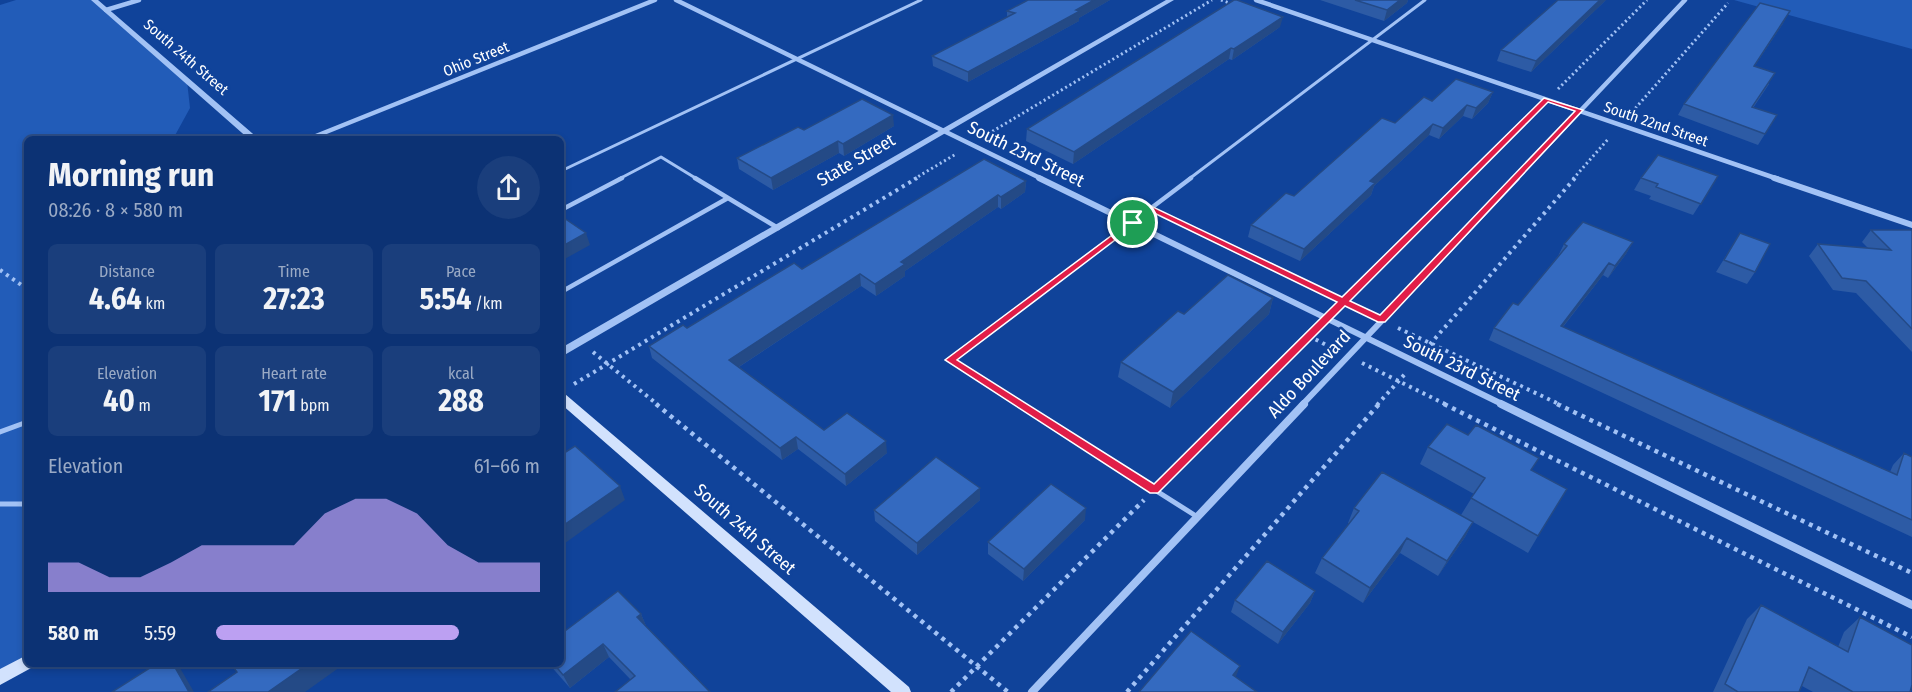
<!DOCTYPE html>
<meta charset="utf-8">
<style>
body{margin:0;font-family:"Fira Sans Condensed",sans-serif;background:#1a3e7c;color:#f1f3f6;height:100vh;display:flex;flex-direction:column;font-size:22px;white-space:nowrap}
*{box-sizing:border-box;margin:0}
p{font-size:20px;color:#9aaac5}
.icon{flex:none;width:33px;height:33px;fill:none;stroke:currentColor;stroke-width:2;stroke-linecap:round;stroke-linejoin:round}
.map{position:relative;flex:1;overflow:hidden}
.panel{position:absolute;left:24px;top:136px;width:540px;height:531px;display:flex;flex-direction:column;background:#0c3274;border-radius:9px;box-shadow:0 3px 9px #0003,0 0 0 2px #2c4d86}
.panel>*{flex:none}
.pin{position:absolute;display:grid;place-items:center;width:51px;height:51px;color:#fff;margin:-26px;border:3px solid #fff;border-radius:50%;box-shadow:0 2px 6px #0007}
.round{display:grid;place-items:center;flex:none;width:63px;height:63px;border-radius:32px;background:#1a3e7c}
.head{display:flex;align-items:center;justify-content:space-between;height:102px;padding:0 24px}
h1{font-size:33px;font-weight:700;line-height:45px}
.metrics{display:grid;grid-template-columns:repeat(3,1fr);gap:9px;height:102px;padding:6px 24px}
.metrics div{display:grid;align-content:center;border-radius:9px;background:#1a3e7c;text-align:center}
.metrics b{font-size:30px;font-weight:700}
.metrics small{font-size:16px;font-weight:400}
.metrics p{font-size:16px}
.chart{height:168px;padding:12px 24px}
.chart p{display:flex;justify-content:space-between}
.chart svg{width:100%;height:108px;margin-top:6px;fill:#bca0f2;opacity:.7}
ul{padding:0 24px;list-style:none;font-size:20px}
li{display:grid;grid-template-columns:96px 72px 1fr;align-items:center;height:45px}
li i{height:15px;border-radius:8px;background:#bca0f2}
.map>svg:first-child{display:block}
</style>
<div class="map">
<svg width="1912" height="692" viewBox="0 0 1912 692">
<rect width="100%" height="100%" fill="#10439a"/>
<path fill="#225cb8" d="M16,0H94L187,81L190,108L173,139L27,140V662L0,678V5Z
M1734,0H1912V49Z"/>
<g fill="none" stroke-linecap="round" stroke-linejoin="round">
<path stroke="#a2c2f5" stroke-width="3" stroke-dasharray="2 3" stroke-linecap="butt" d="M1221,0L1232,4
M1558,89L1647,0
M1632,112L1728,3
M988,134L1212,0
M914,179L956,154
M1467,179L1535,111
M1573,179L1609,138"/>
<path stroke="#a2c2f5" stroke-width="4" stroke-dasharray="3 4.5" stroke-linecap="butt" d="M1166,216L1367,313
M0,270L27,289
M1339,306L1468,178
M1398,328L1561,405
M1309,336L1334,349
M1425,350L1575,178
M593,352L658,405
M1362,363L1447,405
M574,384L917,178
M1240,405L1314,331
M1377,405L1405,374"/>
<path stroke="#a2c2f5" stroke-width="4.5" stroke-dasharray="4 5" stroke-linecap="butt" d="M656,404L1008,692
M1444,404L1912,637
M1557,404L1912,573
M1167,478L1241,404
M951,692L1144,500
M1127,692L1379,404"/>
<path stroke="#a2c2f5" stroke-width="3" d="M561,171L921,0
M619,179L661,157L697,179
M1189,179L1425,0"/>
<path stroke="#a2c2f5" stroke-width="4.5" d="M695,178L728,198
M561,210L622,178
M561,292L728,198L778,228
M1022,405L950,360L1191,178"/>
<path stroke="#a2c2f5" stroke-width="5" d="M1019,404L1196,516
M0,432L27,422
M0,504H27"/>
<path stroke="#a2c2f5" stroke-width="4.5" d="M676,0L1042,179
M1256,0L1778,179
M106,10L139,0
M306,140L655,0
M1516,179L1685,0"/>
<path stroke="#a2c2f5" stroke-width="6" d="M1039,178L1504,405
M1774,178L1912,225
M1302,405L1517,178"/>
<path stroke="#a2c2f5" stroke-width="8" d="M1501,404L1912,605
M1032,692L1304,404"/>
<path fill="#a2c2f5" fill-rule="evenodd" d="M91,0H98L260,140H250Z
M1166,0H1174L561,357V348Z"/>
<path fill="#d2e2fd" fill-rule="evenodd" d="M561,392L565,394L909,687L911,692H891L561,404Z
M27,655V664H34L33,667L0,685V669Z"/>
</g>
<path fill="#2d5ba5" d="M1028,0H1110L1079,18V21L968,82L933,66L932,56L1007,17V11Z
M1320,0H1408L1407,3L1384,21Z
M1606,0L1531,72L1497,61L1501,50Z
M1784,22L1754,67L1769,84L1753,108L1777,115L1758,145L1678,115L1684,104Z
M1280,27L1232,60L1229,59L1073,164L1026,141L1027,129Z
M1493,92L1488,103L1472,119L1463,116L1439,139L1429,135L1374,186L1371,195L1300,261L1248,237L1251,225L1294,196L1395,123L1432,101Z
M894,126L844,156L839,153L773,190L739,169L737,158L804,130Z
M1718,176L1693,215L1649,199L1651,196L1634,190L1641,178Z
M1026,181L1025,192L1001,209L998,207L905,271V276L876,296L861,286L739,367L824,430L887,453L846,486L798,449L782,460L652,358L649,346L687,328L802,269Z
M1871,230L1912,231V352L1856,293L1833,290L1809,256L1818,244L1868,248L1862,242Z
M1740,233L1755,272L1747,284L1716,272Z
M1633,242L1626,254L1608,278L1603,275L1563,327L1890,472L1893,465L1904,453L1912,457V537L1489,340L1494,328L1518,305L1558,256L1564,244Z
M1273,298L1269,314L1170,408L1118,377L1121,362L1184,314Z
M1468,435L1539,458L1531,470L1538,536L1528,553L1473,522L1465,537L1438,576L1400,553L1363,603L1315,573L1322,558L1349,524L1348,523L1354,508L1461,515L1474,494L1420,464L1428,447Z
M980,488V500L917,555L875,521L874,510Z
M1085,520L1023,581L988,554V542Z
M1315,591L1310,603L1278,644L1231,612L1235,600Z
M1761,605L1838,647L1844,632L1860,617L1910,692H1813L1802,686L1799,692H1713L1747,619Z
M641,614L646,626L710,692L631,680L609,657L570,688L549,664H561Z"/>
<path fill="#244a86" d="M1094,0H1110L1079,18V21L968,82V72Z
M1400,0H1408L1407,3L1384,21L1387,10Z
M1600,0H1606L1531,72L1536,61Z
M1790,11L1784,22L1747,77L1754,66Z
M1283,17L1280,27L1232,60L1234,49Z
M1231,48L1229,59L1073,164L1074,152Z
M1493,92L1488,103L1472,119L1476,108Z
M1467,105L1463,116L1439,139L1443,128Z
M893,115L894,126L844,156L843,144Z
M1433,124L1429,135L1374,186L1371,195L1300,261L1304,249L1370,181Z
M838,141L839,153L773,190L771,178Z
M1026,181L1025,192L1001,209V197Z
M998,195V207L905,271V276L876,296L875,284L901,262Z
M586,233L590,245L561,261V247Z
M1633,242L1626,254L1608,278L1615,266Z
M1609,263L1603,275L1554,338L1561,326Z
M860,274L861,286L731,372L729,360Z
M1273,298L1269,314L1170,408L1173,392Z
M796,437L798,449L782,460L780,448Z
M886,441L887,453L846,486L845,474Z
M620,486L625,500L561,546V527Z
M980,488V500L917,555V543Z
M1086,508L1085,520L1023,581L1024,569Z
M1473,522L1465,537L1438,576L1447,561Z
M1407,538L1400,553L1363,603L1370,588Z
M1315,591L1310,603L1278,644L1283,632Z
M641,614L647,628L637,617Z
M603,644L609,657L570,688L563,675Z
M173,664H176L180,668L194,692H189Z
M308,664H338L340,667L305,692H268Z
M1240,666L1235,679L1233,675Z"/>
<path fill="#346ac0" stroke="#244a86" stroke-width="1.5" d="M1028,0H1094L1076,10L1080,11L968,72L932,56L1015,13L1007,11Z
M1234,0H1237L1283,17L1234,49L1231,48L1074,152L1027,129Z
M1355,0H1400L1387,10Z
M1558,0H1600L1536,61L1501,50Z
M1760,3L1790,11L1754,66L1775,73L1752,107L1777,115L1765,134L1684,104Z
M1456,79L1493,92L1476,108L1467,105L1443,128L1433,124L1370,181L1375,183L1304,249L1251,225L1286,193L1294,196L1382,118L1395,123L1424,97L1432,101Z
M862,99L893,115L843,144L838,141L771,178L737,158L798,127L804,130Z
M1658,155L1718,176L1701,204L1656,187L1658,184L1641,178Z
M984,159L1026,181L1001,197L998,195L901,262L905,264L875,284L860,274L729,360L824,430L847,413L886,441L845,474L796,437L780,448L649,346L683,325L687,328L794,263L802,269Z
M561,216L586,233L561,247Z
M1583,222L1633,242L1615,266L1609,263L1561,326L1897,475L1904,453L1912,457V520L1494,328L1513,303L1518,305L1567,246L1564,244Z
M1871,230H1911L1912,231V329L1866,281L1842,278L1818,244L1891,250Z
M1740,233L1770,244L1755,272L1724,260Z
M1228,275L1273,298L1173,392L1121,362L1178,311L1184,314Z
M1447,424L1468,435L1476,425L1539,458L1531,470L1567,489L1538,536L1471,498L1485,478L1428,447Z
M575,446L620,486L561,527V455Z
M936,457L980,488L917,543L874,510Z
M1382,472L1473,522L1447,561L1407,538L1370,588L1322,558L1359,511L1354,508Z
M1051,484L1086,508L1024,569L988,542Z
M1267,561L1315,591L1283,632L1235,600Z
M618,591L641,614L637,617L710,692H615L635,676L603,644L563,675L554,664H561V634Z
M1761,605L1848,652L1860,617L1912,645V685L1910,692H1853L1809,667L1799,692H1738L1725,684Z
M1191,631L1240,666L1233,675L1257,692H1139Z
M156,664H173L189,692H112Z
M231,664H308L268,692H208L237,672Z"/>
<path fill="#e11d48" stroke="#fff" stroke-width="1.5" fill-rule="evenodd" d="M1544,98L1583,110L1385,322H1378L1345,306L1158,493H1150L945,360L1151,206L1342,297ZM1548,102L1575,111L1380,315L1350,301ZM1152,212L1337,302L1154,484L957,360Z"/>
<g text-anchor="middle" stroke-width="5" stroke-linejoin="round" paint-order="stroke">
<g font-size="15" fill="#fff" stroke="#10439a">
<text transform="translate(186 57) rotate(41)" y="5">South 24th Street</text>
<text transform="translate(476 59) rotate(-22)" y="5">Ohio Street</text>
<text transform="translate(1656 124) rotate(19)" y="5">South 22nd Street</text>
</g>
<g font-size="18" fill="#fff" stroke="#10439a">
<text transform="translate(1026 154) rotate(26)" y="6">South 23rd Street</text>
<text transform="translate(856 160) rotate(-30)" y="6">State Street</text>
<text transform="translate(1462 368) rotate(26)" y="6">South 23rd Street</text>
<text transform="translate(1309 374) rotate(-47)" y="6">Aldo Boulevard</text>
<text transform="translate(745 529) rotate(41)" y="6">South 24th Street</text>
</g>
</g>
</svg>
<div class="pin" style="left:1133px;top:223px;background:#1e9e55"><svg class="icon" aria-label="arrive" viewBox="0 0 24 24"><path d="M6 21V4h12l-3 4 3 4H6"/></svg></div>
<section class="panel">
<div class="head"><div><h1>Morning run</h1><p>08:26 · 8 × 580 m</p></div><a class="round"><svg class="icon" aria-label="share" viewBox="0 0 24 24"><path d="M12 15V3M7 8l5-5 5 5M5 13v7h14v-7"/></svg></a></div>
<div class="metrics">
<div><p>Distance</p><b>4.64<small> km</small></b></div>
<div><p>Time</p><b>27:23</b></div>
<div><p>Pace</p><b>5:54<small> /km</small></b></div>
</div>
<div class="metrics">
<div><p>Elevation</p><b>40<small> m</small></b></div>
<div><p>Heart rate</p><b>171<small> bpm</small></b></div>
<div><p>kcal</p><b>288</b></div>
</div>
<div class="chart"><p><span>Elevation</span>61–66 m</p>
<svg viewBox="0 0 160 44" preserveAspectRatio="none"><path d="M0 44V32L10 32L20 38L30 38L40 32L50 25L60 25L70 25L80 25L90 12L100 6L110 6L120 12L130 25L140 32L150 32L160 32V44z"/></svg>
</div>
<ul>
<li><b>580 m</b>5:59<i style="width:75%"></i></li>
</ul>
</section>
</div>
